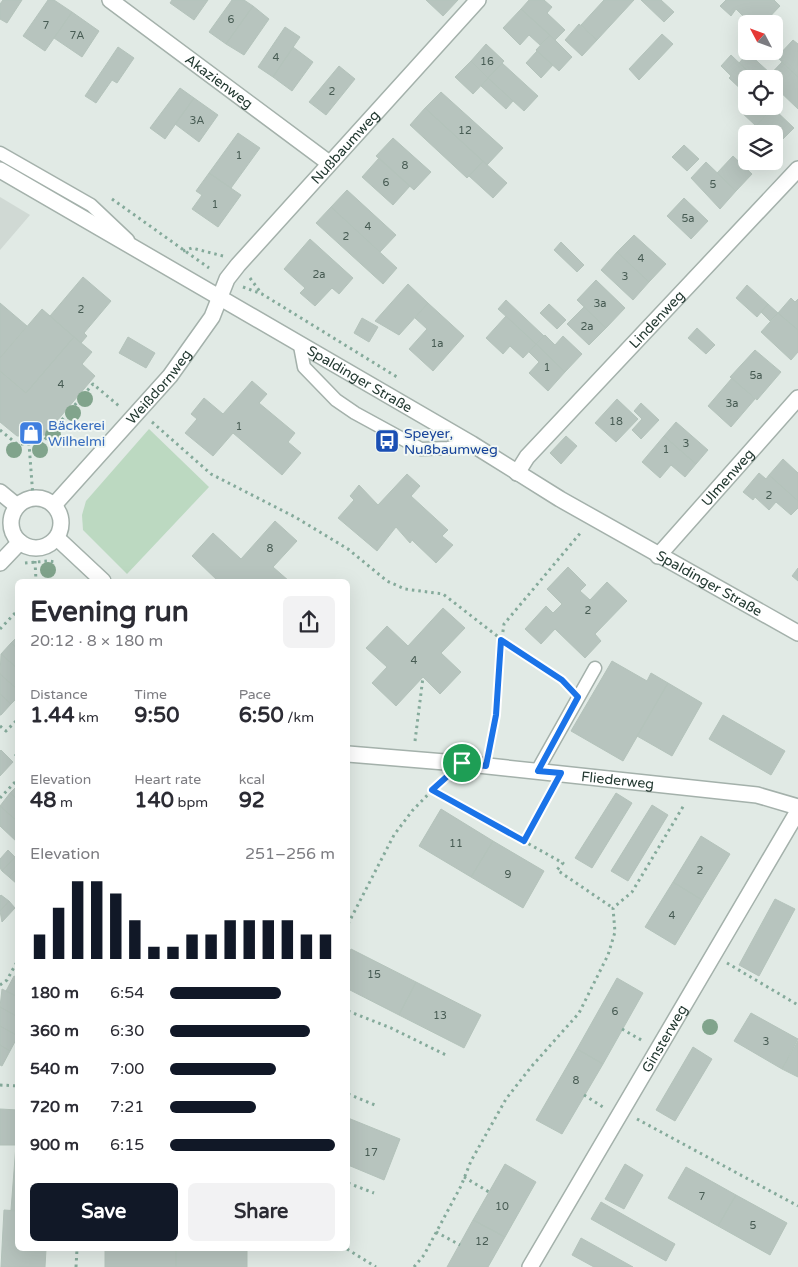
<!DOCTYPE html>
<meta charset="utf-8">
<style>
body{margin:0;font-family:"Varela Round",sans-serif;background:#f2f2f3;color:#2b2b33;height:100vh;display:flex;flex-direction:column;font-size:19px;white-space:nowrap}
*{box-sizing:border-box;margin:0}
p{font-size:16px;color:#7c7c81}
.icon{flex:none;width:28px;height:28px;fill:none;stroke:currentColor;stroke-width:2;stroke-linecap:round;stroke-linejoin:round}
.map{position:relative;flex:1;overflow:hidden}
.panel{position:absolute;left:15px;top:579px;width:335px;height:672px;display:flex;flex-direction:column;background:#fff;border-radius:8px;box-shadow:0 5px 20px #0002}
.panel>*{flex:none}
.needle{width:32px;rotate:311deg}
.controls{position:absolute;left:738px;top:15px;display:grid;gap:10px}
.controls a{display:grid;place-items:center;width:45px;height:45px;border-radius:8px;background:#fff;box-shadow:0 5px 20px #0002;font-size:25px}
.pin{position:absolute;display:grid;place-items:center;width:42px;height:42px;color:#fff;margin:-21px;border:2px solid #fff;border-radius:50%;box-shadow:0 1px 5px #0007}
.round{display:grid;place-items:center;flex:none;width:52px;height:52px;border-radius:8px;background:#f2f2f3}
.overview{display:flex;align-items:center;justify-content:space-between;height:85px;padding:0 15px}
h1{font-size:28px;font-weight:700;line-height:38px}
.figures{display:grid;grid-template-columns:repeat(3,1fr);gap:8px;height:85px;padding:5px 15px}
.figures div{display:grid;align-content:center}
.figures b{font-size:21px;font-weight:700}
.figures small{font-size:14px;font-weight:400}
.figures p{font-size:14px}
.chart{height:140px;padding:10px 15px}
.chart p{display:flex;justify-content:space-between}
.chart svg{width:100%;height:90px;margin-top:5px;stroke:#111827;stroke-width:6}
.cta{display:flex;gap:10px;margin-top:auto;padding:10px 15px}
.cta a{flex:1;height:58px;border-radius:8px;background:#111827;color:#fff;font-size:20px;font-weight:700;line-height:58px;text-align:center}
.cta a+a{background:#f2f2f3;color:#2b2b33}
ul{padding:0 15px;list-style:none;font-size:16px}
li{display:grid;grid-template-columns:80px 60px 1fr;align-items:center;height:38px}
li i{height:12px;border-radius:6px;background:#111827}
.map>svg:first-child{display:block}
</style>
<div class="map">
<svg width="798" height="1267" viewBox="0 0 798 1267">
<rect width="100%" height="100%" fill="#e1eae5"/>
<path fill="#d0d9d4" d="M0,197L30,215L0,250Z"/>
<path fill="#bcd9c1" d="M149,429L209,487L127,574L83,530L82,515L86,501Z"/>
<path fill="#b7c4be" stroke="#b4c3bb" d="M3,0H22L7,23L0,19V4Z
M48,0H54L72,12L45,51L23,36Z
M172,0H208L194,20L170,3Z
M232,0H244L253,6L226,44L209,32Z
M426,0H458L443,16Z
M529,0H544L552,7L547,13L565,30L555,40L521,9Z
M604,0H634L597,40L581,25Z
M641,0H661L674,12L664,22Z
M726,0H774L780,6L763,24H751L736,9L731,16L720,6Z
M253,6L269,19L244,55L226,44Z
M521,9L550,35L540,45L529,35L520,45L503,28Z
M72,12L99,31L82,57L54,38Z
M579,24L597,40L582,56L565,40Z
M285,27L300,37L273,77L258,67Z
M662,34L673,44L639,80L629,69Z
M550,35L572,57L559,71L536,50Z
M793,40L798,44V77L777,57Z
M486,44L504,61L488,78L471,61Z
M118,47L134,58L117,83L112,80L96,103L85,96Z
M293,47L313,62L292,91L273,77Z
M537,51L553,65L541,78L526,63Z
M748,53L771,74L766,79H756L739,63Z
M731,55L756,79H746V94L729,78L731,76L721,66Z
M471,61L488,78L473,94L455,77Z
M782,62L798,77V109L774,86V79H766Z
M502,63L538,96L524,111L488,78Z
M339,66L355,79L326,115L309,102Z
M488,78L513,101L506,109L481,86Z
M180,88L194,98L165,139L150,128Z
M441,92L503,148L487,165L425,108Z
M194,98L218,115L199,142L175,124Z
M746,103V106H760L768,113L756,126L739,110Z
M425,108L483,161L467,178L410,125Z
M773,108L794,128L777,145L774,143V134H764L756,126Z
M238,133L260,148L231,188L209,173Z
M393,138L431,172L414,190L376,156Z
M684,145L699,159L687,171L672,157Z
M733,156L752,174L736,191L717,173Z
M379,158L410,186L393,205L362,177Z
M483,161L507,183L493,198L469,176Z
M706,162L736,191L720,209L691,178Z
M209,173L241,195L218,227L192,209L202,195L196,191Z
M347,190L396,235L380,252L331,207Z
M684,198L708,221L691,239L667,216Z
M331,207L397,268L383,284L316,223Z
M634,235L666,264L649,282L617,252Z
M310,239L353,278L339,294L332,288L315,306L300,293L305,288L284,269Z
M561,242L584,265L577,272L554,250Z
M617,252L649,282L633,300L601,270Z
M83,277L111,301L84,333L87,336L81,343L50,316Z
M596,280L625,308L606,328L577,300Z
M408,284L428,303L399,335L375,321Z
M747,285L768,304L757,317L736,298Z
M791,298L795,302L798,299V330L778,313Z
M506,300L544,336L536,344L498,309Z
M0,303L27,326L0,358Z
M428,303L464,336L433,371L409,349L427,329L415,318Z
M549,304L566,320L557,329L540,313Z
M768,304L778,313L770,321L761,312Z
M584,307L606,328L589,345L567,324Z
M42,309L74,337L26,393L0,371V358Z
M778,313L798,330V352L791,360L761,332Z
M506,316L536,344L523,358L510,346L503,354L486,338Z
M362,318L378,327L369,342L354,333Z
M697,328L715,345L706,354L688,338Z
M545,335L555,345L563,336L582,354L565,372L536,344Z
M74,337L92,352L82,364L95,376L45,435L17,436L0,422V371L26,393Z
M128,337L155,353L146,368L119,353Z
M536,344L565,372L548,391L529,373L539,362L529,352Z
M755,350L781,372L757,400L730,377Z
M732,378L755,399L731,427L708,406Z
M252,381L267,394L259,403L295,433L288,442L301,453L282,475L233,433L213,456L185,433L197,419L191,414L204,398L223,414Z
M617,399L638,419L616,442L595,423Z
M641,403L659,420L641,439L632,430L642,419L634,411Z
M676,422L708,450L696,464L664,436Z
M566,436L577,446L561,464L550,453Z
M664,436L696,464L685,477L671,465L660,478L642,462Z
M783,459L798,473V501L769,475Z
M759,473L766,479L769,475L798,501V508L791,515L776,502L769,510L755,497L753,500L743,492Z
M407,474L420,486L411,496L448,530L442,536L453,545L436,563L412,540L410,543L396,527L377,551L338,518L354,500L350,496L359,485L378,505Z
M275,521L297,541L273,567L289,581H218L192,556L213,533L241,559Z
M568,567L586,585L580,591L590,600L607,582L627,601L595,634L601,641L585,658L555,629L541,644L525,629L546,606L553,613L562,604L547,589Z
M798,568V581L792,576Z
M443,608L465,628L441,653L461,672L440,694L423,677L396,706L372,683L387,667L366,648L387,626L408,646Z
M18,636V649L11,643Z
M11,643L18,649V669L1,654Z
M1,654L18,669V690L0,674Z
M612,661L647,681L651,673L668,683L623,761L571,731Z
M0,674L18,690V697L11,704L0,694Z
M668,683L702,703L672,756L637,736Z
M0,694L11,704L1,715H0Z
M723,715L785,751L771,775L709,739Z
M1,750L13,762L0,776V751Z
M18,785V800L10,793Z
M10,793L18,800V822L0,806Z
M616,793L632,803L592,868L575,858Z
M652,805L668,815L628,881L611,871Z
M0,806L18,822V843L0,826Z
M441,809L493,841L471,877L419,846Z
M701,836L730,854L702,900L673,882Z
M493,841L544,871L523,908L471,877Z
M8,850L15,857L2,871L0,868V859Z
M15,857L18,868L9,877L2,871Z
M18,868V883L17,884L9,877Z
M673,882L702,900L675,945L645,927Z
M1,895L9,901L0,911V896Z
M775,899L795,909L759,976L739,965Z
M9,901L15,908L2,922L0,911Z
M351,949L416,982L399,1015L348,989V955Z
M14,976L18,978V997L6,991Z
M617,978L643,993L603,1064L577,1049Z
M416,982L481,1015L464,1048L399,1015Z
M2,989L18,997V1017L0,1007Z
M0,1007L18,1017V1036L0,1026Z
M751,1013L798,1039L782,1069L734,1041Z
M0,1026L18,1036L10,1051L0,1045Z
M798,1041V1077L782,1069Z
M0,1045L10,1051L2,1066L0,1065Z
M693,1047L712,1059L675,1121L656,1110Z
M577,1049L603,1064L562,1134L536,1120Z
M0,1109L18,1110V1145H0Z
M348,1118L400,1139L384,1180L348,1165Z
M16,1145H18V1211L11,1210Z
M505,1164L536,1182L505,1237L473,1220Z
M625,1164L643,1175L624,1209L605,1199Z
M686,1167L736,1195L718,1226L668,1198Z
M736,1195L787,1223L770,1255L718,1226Z
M601,1202L675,1244L666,1261L591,1219Z
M4,1210L18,1211V1249H46L45,1267H1Z
M473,1220L505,1237L488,1267H447Z
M581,1238L633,1267H594L572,1255Z
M105,1249H176V1267H105Z
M176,1249H247V1267H176Z"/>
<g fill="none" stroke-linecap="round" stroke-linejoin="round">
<defs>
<path id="service" d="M0,153L91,205L128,240
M300,346L304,367L336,400L355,413L421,449L448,448L472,444
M537,771L595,668"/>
<g id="minor">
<path id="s1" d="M110,0L329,163"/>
<path id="s2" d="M517,473L527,457L798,169"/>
<path d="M0,492L17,506"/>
<circle cx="36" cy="523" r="25"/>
<path id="s3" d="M54,505L170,376L212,317L227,279L238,265L478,0"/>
<path d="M57,538L103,581"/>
<path id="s4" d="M658,556L798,398"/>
<path d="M0,563L20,542"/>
<path id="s5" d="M348,754L469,764L757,795L798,807"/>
<path id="s6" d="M530,1267L798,811"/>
</g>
<g id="tertiary">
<path id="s7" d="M0,170L472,444L560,499L798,633"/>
</g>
</defs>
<use href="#service" stroke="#a4b1ab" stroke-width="15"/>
<use href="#minor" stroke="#a4b1ab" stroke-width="18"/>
<use href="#tertiary" stroke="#a4b1ab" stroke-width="18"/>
<path stroke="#85aa9b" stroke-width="3" stroke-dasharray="2.5 4" stroke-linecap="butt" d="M112,199L209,268
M183,251L192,248L223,256
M250,278L261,293
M243,287L262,294L397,377
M152,422L211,474L295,517L348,549L387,581L405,589L443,594L501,639L566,683
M0,430L17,444H29
M33,497L29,444L40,445L93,384L119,406
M35,561L36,581
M25,563L48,561L56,562
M0,629L18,610
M0,726L6,731L18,719
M415,741L423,677
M490,748L496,715L498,666L504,624L582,531
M18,750L14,753L18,757
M432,790L563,863L557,870L613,908
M0,798L18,779
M524,841L551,791
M348,924L394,835L412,811L443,779
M727,963L798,1005
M0,985L7,980L18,960
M348,1011L391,1028L448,1056
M622,1029L643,1041
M0,1085L18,1086
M348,1094L375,1105
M584,1095L603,1107
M637,1119L798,1206
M464,1177L489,1192
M348,1183L374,1193
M436,1232L460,1245
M347,1249L376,1267
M76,1267L77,1249
M414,1267L424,1255L461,1186L471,1161L506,1099L531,1067L579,1013L608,955L615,932L613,908L632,892L684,805"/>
<use href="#service" stroke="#fff" stroke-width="12"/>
<use href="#minor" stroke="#fff" stroke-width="15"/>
<use href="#tertiary" stroke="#fff" stroke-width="15"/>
</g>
<g fill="#81a48c">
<circle cx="85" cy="399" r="8"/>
<circle cx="73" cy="413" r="8"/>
<circle cx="53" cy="435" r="8"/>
<circle cx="14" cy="450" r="8"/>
<circle cx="40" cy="450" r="8"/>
<circle cx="48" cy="570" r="8"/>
<circle cx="710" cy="1027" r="8"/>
</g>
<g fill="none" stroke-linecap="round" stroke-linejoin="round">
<defs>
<path id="route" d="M501,640L562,680L578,697L538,771L561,773L524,841L432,790L462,763L486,766L496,715Z"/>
</defs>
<use href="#route" stroke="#fff" stroke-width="10"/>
<use href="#route" stroke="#1a73e8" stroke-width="6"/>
</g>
<defs>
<symbol id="shop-square" viewBox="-11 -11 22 22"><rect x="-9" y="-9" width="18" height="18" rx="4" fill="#3f7fe0" stroke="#f1f7f3"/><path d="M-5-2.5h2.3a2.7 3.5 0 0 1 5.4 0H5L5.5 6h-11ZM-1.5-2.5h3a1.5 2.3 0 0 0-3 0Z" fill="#fff"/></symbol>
<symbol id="bus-square" viewBox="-11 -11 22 22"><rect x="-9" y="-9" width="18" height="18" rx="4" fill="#1a4fb4" stroke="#f1f7f3"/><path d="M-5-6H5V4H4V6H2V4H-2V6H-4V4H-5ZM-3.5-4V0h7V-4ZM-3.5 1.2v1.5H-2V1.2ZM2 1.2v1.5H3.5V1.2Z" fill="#fff"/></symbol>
</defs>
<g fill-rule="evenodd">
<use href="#shop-square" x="17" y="419" width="28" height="28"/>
<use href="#bus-square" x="373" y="427" width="28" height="28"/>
</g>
<g text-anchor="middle" stroke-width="4" stroke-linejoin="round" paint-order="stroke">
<g font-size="11" fill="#485c54">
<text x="231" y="23">6</text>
<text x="46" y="29">7</text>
<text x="77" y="39">7A</text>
<text x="276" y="61">4</text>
<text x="487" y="65">16</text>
<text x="332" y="95">2</text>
<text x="197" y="124">3A</text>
<text x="465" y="134">12</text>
<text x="239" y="159">1</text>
<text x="405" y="169">8</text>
<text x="386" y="186">6</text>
<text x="713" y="188">5</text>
<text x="215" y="208">1</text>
<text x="688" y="222">5a</text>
<text x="368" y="230">4</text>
<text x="346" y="240">2</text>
<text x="641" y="262">4</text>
<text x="319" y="278">2a</text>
<text x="625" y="280">3</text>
<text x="600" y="307">3a</text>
<text x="81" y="313">2</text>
<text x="587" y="330">2a</text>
<text x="437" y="347">1a</text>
<text x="547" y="371">1</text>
<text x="756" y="379">5a</text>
<text x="61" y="388">4</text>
<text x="732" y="407">3a</text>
<text x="616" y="425">18</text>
<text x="239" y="430">1</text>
<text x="686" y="447">3</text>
<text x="666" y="453">1</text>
<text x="769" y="499">2</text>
<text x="270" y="552">8</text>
<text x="588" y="614">2</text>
<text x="414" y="664">4</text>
<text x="456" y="847">11</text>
<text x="700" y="874">2</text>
<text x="508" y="878">9</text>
<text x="672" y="919">4</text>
<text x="374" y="978">15</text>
<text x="615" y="1015">6</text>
<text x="440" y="1019">13</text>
<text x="766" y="1045">3</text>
<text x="576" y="1084">8</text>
<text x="371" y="1156">17</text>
<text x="702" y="1200">7</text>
<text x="502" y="1210">10</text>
<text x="753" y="1229">5</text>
<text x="482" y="1245">12</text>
</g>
<g font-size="14" fill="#233931" stroke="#f1f7f3">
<text dy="5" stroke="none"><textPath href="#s1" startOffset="136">Akazienweg</textPath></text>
<text dy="5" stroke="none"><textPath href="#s3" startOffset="464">Nußbaumweg</textPath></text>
<text dy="5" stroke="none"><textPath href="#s2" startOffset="208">Lindenweg</textPath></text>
<text dy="5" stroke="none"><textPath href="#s7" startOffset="416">Spaldinger Straße</textPath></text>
<text dy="5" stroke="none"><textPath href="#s3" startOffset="158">Weißdornweg</textPath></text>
<text dy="5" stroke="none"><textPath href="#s4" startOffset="105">Ulmenweg</textPath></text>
<text dy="5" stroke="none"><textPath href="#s7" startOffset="821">Spaldinger Straße</textPath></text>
<text dy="5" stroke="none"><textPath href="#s5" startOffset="271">Fliederweg</textPath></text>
<text dy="5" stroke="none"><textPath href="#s6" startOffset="265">Ginsterweg</textPath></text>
</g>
<g font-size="14" fill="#366cbe" stroke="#f1f7f3" text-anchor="start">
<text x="48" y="430">Bäckerei<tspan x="48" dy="16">Wilhelmi</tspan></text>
</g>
<g font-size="14" fill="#164399" stroke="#f1f7f3" text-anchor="start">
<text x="404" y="438">Speyer,<tspan x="404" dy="16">Nußbaumweg</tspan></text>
</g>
</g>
</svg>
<div class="controls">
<a><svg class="needle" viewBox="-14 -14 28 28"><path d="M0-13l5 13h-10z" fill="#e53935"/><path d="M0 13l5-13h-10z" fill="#7c7c81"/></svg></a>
<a><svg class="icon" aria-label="locate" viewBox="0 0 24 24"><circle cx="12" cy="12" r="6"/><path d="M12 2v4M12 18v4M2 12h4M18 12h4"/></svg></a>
<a><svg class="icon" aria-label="layers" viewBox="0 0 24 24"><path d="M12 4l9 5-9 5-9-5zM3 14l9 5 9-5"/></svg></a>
</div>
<div class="pin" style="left:462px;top:763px;background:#1e9e55"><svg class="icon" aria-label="arrive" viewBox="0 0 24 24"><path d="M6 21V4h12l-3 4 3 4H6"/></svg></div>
<section class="panel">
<div class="overview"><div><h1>Evening run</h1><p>20:12 · 8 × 180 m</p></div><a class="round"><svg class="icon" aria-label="share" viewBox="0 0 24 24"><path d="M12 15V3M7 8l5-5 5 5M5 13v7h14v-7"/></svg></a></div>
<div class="figures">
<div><p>Distance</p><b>1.44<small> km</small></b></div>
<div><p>Time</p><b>9:50</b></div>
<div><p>Pace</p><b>6:50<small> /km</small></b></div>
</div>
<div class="figures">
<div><p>Elevation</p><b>48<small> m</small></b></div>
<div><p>Heart rate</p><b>140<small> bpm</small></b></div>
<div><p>kcal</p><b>92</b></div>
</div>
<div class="chart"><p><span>Elevation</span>251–256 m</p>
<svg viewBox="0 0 160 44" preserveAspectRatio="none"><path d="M5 44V32M15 44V19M25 44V6M35 44V6M45 44V12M55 44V25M65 44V38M75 44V38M85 44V32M95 44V32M105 44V25M115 44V25M125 44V25M135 44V25M145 44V32M155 44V32"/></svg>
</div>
<ul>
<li><b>180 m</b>6:54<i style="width:67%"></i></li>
<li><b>360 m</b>6:30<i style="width:85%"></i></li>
<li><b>540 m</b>7:00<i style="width:64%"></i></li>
<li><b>720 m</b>7:21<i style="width:52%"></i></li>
<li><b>900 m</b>6:15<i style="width:100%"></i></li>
</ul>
<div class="cta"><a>Save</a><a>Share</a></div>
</section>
</div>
